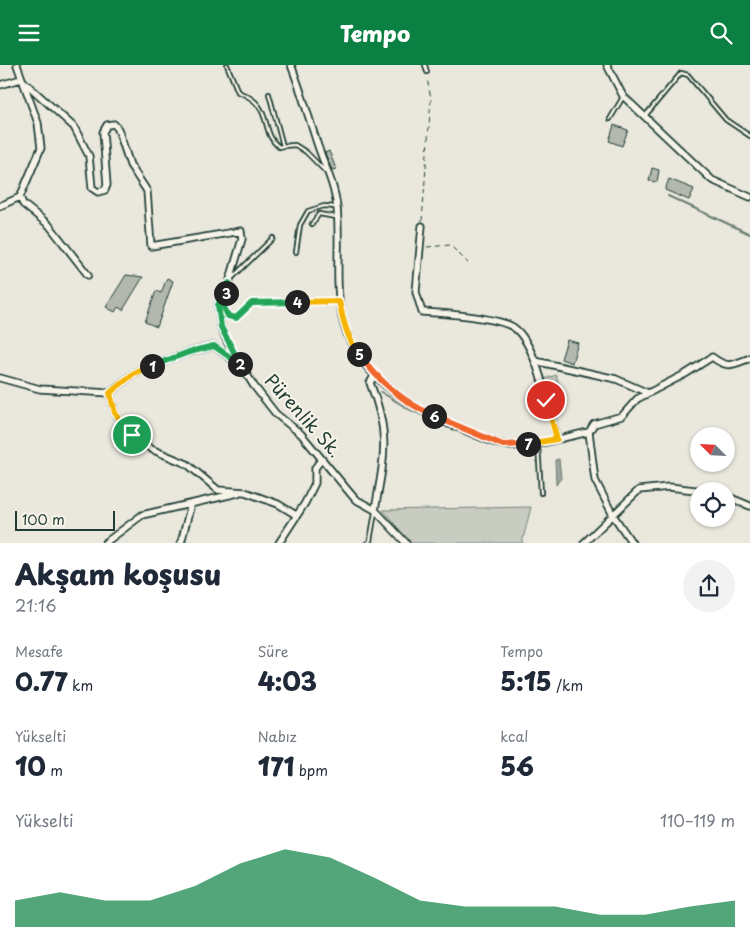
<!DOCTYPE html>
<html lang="tr">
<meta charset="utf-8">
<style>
body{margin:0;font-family:"Playpen Sans",sans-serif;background:#f2f2f3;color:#1f2937;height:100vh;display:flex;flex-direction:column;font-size:19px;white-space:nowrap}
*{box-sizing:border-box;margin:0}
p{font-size:16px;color:#747a83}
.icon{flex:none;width:28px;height:28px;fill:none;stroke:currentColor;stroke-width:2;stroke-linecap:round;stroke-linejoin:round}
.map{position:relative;height:478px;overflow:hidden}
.side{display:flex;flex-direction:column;background:#fff;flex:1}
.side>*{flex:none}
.needle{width:32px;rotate:294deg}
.buttons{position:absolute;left:690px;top:362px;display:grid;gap:10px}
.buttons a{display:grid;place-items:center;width:45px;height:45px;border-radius:50%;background:#fff;box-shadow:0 1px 4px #0004;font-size:25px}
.scale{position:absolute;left:15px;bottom:12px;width:100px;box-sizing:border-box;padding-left:5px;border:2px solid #1f3d34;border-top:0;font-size:14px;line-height:18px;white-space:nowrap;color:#1f3d34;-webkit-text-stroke:4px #f7f3e8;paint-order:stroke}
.pin{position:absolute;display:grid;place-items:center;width:42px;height:42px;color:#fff;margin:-21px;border:2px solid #fff;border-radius:50%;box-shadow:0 1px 5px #0007}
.km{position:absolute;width:25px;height:25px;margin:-12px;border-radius:50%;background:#222;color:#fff;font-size:14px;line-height:25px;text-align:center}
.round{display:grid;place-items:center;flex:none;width:52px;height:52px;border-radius:26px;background:#f2f2f3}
.summary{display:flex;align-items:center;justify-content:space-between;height:85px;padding:0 15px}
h1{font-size:28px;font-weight:800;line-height:38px}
.metrics{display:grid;grid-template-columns:repeat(3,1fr);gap:8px;height:85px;padding:5px 15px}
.metrics div{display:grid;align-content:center}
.metrics b{font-size:25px;font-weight:800}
.metrics small{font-size:14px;font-weight:400}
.metrics p{font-size:14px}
.chart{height:140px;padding:10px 15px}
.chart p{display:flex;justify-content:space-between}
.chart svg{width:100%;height:90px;margin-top:5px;fill:#0b8043;opacity:.7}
header{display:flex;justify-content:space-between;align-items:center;height:65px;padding:0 15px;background:#0b8043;color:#fff;font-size:22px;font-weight:800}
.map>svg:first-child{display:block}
</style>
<header><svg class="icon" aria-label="menu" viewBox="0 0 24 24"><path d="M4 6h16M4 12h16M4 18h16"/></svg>Tempo<svg class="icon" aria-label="search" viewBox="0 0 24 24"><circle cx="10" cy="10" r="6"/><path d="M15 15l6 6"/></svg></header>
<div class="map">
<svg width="750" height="478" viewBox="0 0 750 478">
<rect width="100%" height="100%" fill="#eae8dd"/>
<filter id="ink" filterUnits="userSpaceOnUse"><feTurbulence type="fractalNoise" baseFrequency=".02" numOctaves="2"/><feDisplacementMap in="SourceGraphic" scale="10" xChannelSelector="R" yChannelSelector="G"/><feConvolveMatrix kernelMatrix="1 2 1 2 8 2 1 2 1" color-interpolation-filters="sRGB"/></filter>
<g filter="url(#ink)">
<path fill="#c8ccc1" stroke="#74847a" d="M556,310L564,336L551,340L544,314Z
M531,442L522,478H410L383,445Z"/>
<path fill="#9ca69c" stroke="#6a7c72" d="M559,394L561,413L556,420L555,395Z"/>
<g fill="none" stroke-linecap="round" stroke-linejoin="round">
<path stroke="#6a7c72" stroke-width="2" d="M668,131L750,169
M381,327L407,343L449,363"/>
</g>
<path fill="#b2b8ae" stroke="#1f3d34" d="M614,60L628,65L622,81L609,76Z
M329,86L336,104L332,105L325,88Z
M652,103L659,105L657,117L649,116Z
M669,114L694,124L689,135L665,125Z
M126,210L143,212L123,245L118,242L115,247L106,242Z
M167,213L173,216L157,262L145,257L156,226L161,228Z
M567,275L578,278L572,298L561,294Z"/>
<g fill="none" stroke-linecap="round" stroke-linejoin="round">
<defs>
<path id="service" d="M227,0L238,27C275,40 259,67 279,82L283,81
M425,0L427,7
M269,29L283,81L295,80L306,87L326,107
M645,51L681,8L688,10L726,55L750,71
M610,54L623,32
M312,159L319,149L336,152
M296,187L300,160L308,146L324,141L335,142
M233,212L273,173
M225,231L223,240L228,251L236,253L252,238L338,236
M538,380L541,428
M367,478L370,476L375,447"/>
<path id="minor" d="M291,0C301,25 308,50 316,75C323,98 335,119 337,143C341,181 333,223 344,260C361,316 418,347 469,367C479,371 492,378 504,380C531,384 563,372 589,367
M607,0L623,31L712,115L750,132
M0,20L21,14L74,62L89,91L92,123L98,127L105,125L107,120L103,67L107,60L114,59L118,64L130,100L147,126L151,181L241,166L242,174L229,218L218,240L221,262L230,283L254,321L276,349L301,369L355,434L375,445L406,478
M20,132L23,139L49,160L88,210
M0,141L20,132L41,83L38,58L17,0
M422,161L416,227L422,247C444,248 490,252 509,260C536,270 549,347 557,374
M535,296L616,314L648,328
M374,311L370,318C391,370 384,393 375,445
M0,313L40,324L110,328L134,308L189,287L214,281L237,298
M110,328L115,348L132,370L151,384L187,399L218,425L245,427L278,439L296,450
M726,431L750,441
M105,478L142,450L238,428
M181,478L191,439
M279,478L305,438L315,418V403L321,395
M584,478L639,425L669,422L704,426
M632,478L613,450L595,415L589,367L594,359L622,351L637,334L687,308L712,292C728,304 732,300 750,293"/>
</defs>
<use href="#service" stroke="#1f3d34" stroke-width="6"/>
<use href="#minor" stroke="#1f3d34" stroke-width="9"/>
<path stroke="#1f3d34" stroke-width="1" stroke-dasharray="5 4" stroke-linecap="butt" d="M422,156L431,34L427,13
M427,182L450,180L468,198"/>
<use href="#service" stroke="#f7f3e8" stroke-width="2.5"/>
<use href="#minor" stroke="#f7f3e8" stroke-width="5.5"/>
</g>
</g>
<g fill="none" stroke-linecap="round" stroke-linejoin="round" filter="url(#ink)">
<defs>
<path id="split-1" d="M132,370L115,348L110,328L134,308L152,301"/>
<path id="split-2" d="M152,301L189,287L214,281L240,299"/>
<path id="split-3" d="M226,228L229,218L218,240L221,262L240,299"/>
<path id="split-4" d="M226,228L223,240L228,251L236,253L252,238L297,237"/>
<path id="split-5" d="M297,237L339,236C343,255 347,273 359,289"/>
<path id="split-6" d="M359,289C379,317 403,337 434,351"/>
<path id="split-7" d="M434,351L503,380L528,379"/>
<path id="split-8" d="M528,379L557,374L546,335"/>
</defs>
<use href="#split-1" stroke="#fff" stroke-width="10"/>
<use href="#split-2" stroke="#fff" stroke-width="10"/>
<use href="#split-3" stroke="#fff" stroke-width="10"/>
<use href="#split-4" stroke="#fff" stroke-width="10"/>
<use href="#split-5" stroke="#fff" stroke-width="10"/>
<use href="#split-6" stroke="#fff" stroke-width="10"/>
<use href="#split-7" stroke="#fff" stroke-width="10"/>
<use href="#split-8" stroke="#fff" stroke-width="10"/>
<use href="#split-1" stroke="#f5b400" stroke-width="6"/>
<use href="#split-2" stroke="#22a559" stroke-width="6"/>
<use href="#split-3" stroke="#22a559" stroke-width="6"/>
<use href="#split-4" stroke="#22a559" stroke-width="6"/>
<use href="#split-5" stroke="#f5b400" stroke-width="6"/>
<use href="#split-6" stroke="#f0652b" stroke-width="6"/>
<use href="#split-7" stroke="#f0652b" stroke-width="6"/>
<use href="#split-8" stroke="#f5b400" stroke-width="6"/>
</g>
<g text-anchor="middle" stroke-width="4" stroke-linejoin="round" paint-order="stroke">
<g font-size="18" fill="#1f3d34" stroke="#f7f3e8">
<text transform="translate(303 351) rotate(48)" y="6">Pürenlik Sk.</text>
</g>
</g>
</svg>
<div class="buttons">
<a><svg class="needle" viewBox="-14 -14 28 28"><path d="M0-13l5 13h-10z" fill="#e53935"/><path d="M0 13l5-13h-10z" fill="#747a83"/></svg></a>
<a><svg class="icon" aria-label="locate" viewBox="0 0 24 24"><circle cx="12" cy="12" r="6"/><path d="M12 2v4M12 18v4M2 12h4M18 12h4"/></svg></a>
</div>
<div class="scale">100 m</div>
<div class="pin" style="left:132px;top:370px;background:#1e9e55"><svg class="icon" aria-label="arrive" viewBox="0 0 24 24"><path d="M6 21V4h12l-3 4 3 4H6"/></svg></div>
<div class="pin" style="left:546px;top:335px;background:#d93025"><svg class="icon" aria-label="check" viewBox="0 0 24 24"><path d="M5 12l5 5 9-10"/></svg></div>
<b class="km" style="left:152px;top:301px">1</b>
<b class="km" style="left:240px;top:299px">2</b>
<b class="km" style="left:226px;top:228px">3</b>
<b class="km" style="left:297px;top:237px">4</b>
<b class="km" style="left:359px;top:289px">5</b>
<b class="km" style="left:434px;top:351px">6</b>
<b class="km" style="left:528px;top:379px">7</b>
</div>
<section class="side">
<div class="summary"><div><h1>Akşam koşusu</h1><p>21:16</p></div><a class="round"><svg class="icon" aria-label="share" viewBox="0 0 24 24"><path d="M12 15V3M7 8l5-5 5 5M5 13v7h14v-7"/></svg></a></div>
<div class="metrics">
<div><p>Mesafe</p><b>0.77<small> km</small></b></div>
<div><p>Süre</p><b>4:03</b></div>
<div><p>Tempo</p><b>5:15<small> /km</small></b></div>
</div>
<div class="metrics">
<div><p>Yükselti</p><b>10<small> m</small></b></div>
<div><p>Nabız</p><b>171<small> bpm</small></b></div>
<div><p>kcal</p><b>56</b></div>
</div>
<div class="chart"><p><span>Yükselti</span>110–119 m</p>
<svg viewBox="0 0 160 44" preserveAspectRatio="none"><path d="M0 44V31L10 27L20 31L30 31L40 24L50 13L60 6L70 10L80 20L90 31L100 34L110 34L120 34L130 38L140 38L150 34L160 31V44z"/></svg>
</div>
</section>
